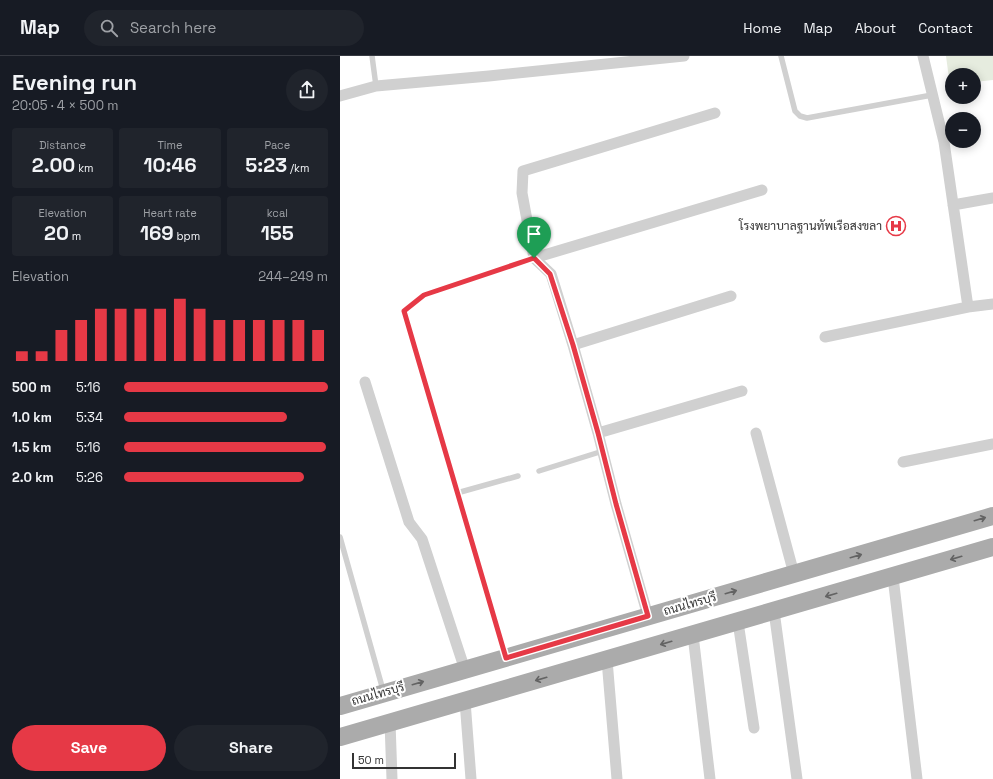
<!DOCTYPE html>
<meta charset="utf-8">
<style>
body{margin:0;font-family:"Space Grotesk",Sarabun,sans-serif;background:#20242c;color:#f1f3f6;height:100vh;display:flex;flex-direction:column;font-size:15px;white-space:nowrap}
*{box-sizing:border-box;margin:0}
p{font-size:13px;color:#9ea1a6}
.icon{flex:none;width:22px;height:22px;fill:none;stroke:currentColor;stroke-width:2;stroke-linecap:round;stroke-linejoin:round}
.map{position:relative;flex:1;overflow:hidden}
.sheet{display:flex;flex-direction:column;background:#171b24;width:340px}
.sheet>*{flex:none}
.controls{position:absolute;left:605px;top:12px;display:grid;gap:8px}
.controls a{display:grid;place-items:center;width:36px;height:36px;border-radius:50%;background:#171b24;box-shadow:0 2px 10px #0003;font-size:20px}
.scale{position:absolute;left:12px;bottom:10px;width:104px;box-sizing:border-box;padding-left:4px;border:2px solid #333;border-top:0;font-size:11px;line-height:14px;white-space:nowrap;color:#333;-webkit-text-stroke:3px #fff;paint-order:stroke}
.pin{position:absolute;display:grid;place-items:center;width:34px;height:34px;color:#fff;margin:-41px -17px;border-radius:50% 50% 50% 0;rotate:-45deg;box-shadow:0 0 4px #0007}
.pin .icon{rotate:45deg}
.round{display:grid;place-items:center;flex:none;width:42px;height:42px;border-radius:21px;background:#20242c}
.headline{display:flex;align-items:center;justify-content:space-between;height:68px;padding:0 12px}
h1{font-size:22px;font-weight:800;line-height:30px}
.metrics{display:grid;grid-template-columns:repeat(3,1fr);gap:6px;height:68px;padding:4px 12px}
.metrics div{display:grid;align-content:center;border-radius:4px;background:#20242c;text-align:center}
.metrics b{font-size:20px;font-weight:800}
.metrics small{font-size:11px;font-weight:400}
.metrics p{font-size:11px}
.chart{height:112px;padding:8px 12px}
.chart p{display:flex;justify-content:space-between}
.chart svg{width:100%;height:72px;margin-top:4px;stroke:#e63946;stroke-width:6}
.button{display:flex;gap:8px;margin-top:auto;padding:8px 12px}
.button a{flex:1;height:46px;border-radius:24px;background:#e63946;color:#fff;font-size:16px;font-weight:800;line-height:46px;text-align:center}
.button a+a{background:#20242c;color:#f1f3f6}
ul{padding:0 12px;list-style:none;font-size:13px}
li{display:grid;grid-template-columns:64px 48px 1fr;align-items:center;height:30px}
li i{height:10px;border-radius:5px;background:#e63946}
header{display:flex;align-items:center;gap:24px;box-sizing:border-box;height:56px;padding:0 20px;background:#171b24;border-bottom:1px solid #363941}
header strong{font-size:19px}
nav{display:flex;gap:22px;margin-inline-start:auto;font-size:14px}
.search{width:280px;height:36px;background:#20242c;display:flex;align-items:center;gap:10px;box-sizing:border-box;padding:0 14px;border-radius:22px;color:#9ea1a6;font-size:15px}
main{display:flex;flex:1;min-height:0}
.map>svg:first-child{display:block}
</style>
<header>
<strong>Map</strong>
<div class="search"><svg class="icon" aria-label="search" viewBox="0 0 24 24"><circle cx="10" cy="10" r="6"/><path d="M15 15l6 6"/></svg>Search here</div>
<nav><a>Home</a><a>Map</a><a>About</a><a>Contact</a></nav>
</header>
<main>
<section class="sheet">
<div class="headline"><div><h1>Evening run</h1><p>20:05 · 4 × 500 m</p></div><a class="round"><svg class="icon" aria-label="share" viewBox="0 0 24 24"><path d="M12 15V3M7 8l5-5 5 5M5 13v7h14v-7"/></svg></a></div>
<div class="metrics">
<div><p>Distance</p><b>2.00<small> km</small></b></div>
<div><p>Time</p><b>10:46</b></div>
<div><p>Pace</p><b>5:23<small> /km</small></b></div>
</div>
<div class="metrics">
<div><p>Elevation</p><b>20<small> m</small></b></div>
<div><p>Heart rate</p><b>169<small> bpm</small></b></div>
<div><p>kcal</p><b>155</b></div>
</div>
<div class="chart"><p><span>Elevation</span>244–249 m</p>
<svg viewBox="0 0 160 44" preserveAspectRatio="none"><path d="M5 44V38M15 44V38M25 44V25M35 44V19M45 44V12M55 44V12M65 44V12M75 44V12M85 44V6M95 44V12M105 44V19M115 44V19M125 44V19M135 44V19M145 44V19M155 44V25"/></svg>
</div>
<ul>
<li><b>500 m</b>5:16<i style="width:100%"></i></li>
<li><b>1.0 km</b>5:34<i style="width:80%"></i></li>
<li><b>1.5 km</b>5:16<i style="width:99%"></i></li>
<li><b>2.0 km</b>5:26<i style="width:88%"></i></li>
</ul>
<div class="button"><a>Save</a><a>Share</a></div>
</section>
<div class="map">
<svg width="653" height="723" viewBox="0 0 653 723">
<rect width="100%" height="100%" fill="#fff"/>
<path fill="#e6ecdf" d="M606,0H653V24L634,26V19H612V30H610Z"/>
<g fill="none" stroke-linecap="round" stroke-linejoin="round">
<path stroke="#d0d0d0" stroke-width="5.5" d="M32,0L36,30
M441,0L455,55L460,60L467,62L592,39
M199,415L263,395
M117,437L178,420
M0,481L43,634
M165,600L64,255L84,239L194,202"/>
<path stroke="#d0d0d0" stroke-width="11" d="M583,0L604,86L628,251
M0,40L36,30L149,20L344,0
M613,149L653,142
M194,202L422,134
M485,281L628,251L653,248
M233,289L391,240
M25,326L69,466L82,483L125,614
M258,377L402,335
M416,377L454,518
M563,406L653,388
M553,521L577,723
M434,555L457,723
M308,560L276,448L258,377L233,289L211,218L194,202L182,137L183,115L375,57
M398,566L414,672
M353,579L370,723
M267,604L277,723
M125,645L131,723
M50,666L52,723"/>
<path stroke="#ababab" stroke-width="18" d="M0,650L653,460
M0,681L653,491"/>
</g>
<defs><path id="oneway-shaft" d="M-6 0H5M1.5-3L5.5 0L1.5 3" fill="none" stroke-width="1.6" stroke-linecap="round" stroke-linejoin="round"/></defs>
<g stroke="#636363">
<use href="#oneway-shaft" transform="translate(640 463) rotate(-16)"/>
<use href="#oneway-shaft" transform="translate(516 500) rotate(-16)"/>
<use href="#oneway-shaft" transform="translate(616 502) rotate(164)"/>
<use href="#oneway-shaft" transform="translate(391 536) rotate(-16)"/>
<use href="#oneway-shaft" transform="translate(491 539) rotate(164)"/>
<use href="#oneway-shaft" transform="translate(326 587) rotate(164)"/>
<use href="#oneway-shaft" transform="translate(201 623) rotate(164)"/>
<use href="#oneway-shaft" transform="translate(78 627) rotate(-16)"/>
</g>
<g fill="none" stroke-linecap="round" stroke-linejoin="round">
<defs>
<path id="route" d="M194,202L210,218L233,289L258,377L276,448L308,560L166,602L64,255L84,239Z"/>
</defs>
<use href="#route" stroke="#fff" stroke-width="8"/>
<use href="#route" stroke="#e63946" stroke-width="5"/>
</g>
<defs>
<symbol id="hospital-ring" viewBox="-11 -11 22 22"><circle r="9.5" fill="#fff" stroke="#e63946" stroke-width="1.5"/><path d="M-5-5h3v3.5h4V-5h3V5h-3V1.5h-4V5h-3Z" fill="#e63946"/></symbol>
</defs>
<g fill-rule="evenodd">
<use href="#hospital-ring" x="545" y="159" width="22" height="22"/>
</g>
<g text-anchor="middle" stroke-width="4" stroke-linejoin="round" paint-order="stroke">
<g font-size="12" fill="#333" stroke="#fff" text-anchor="end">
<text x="542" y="174">โรงพยาบาลฐานทัพเรือสงขลา</text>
</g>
<g font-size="12" fill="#333" stroke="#fff">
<text transform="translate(350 548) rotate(-16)" y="4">ถนนไทรบุรี</text>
<text transform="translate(38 638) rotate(-16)" y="4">ถนนไทรบุรี</text>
</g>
</g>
</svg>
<div class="controls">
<a>+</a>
<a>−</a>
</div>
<div class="scale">50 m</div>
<div class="pin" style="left:194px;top:202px;background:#1e9e55"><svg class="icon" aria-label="arrive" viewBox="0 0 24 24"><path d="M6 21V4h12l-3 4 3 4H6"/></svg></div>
</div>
</main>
